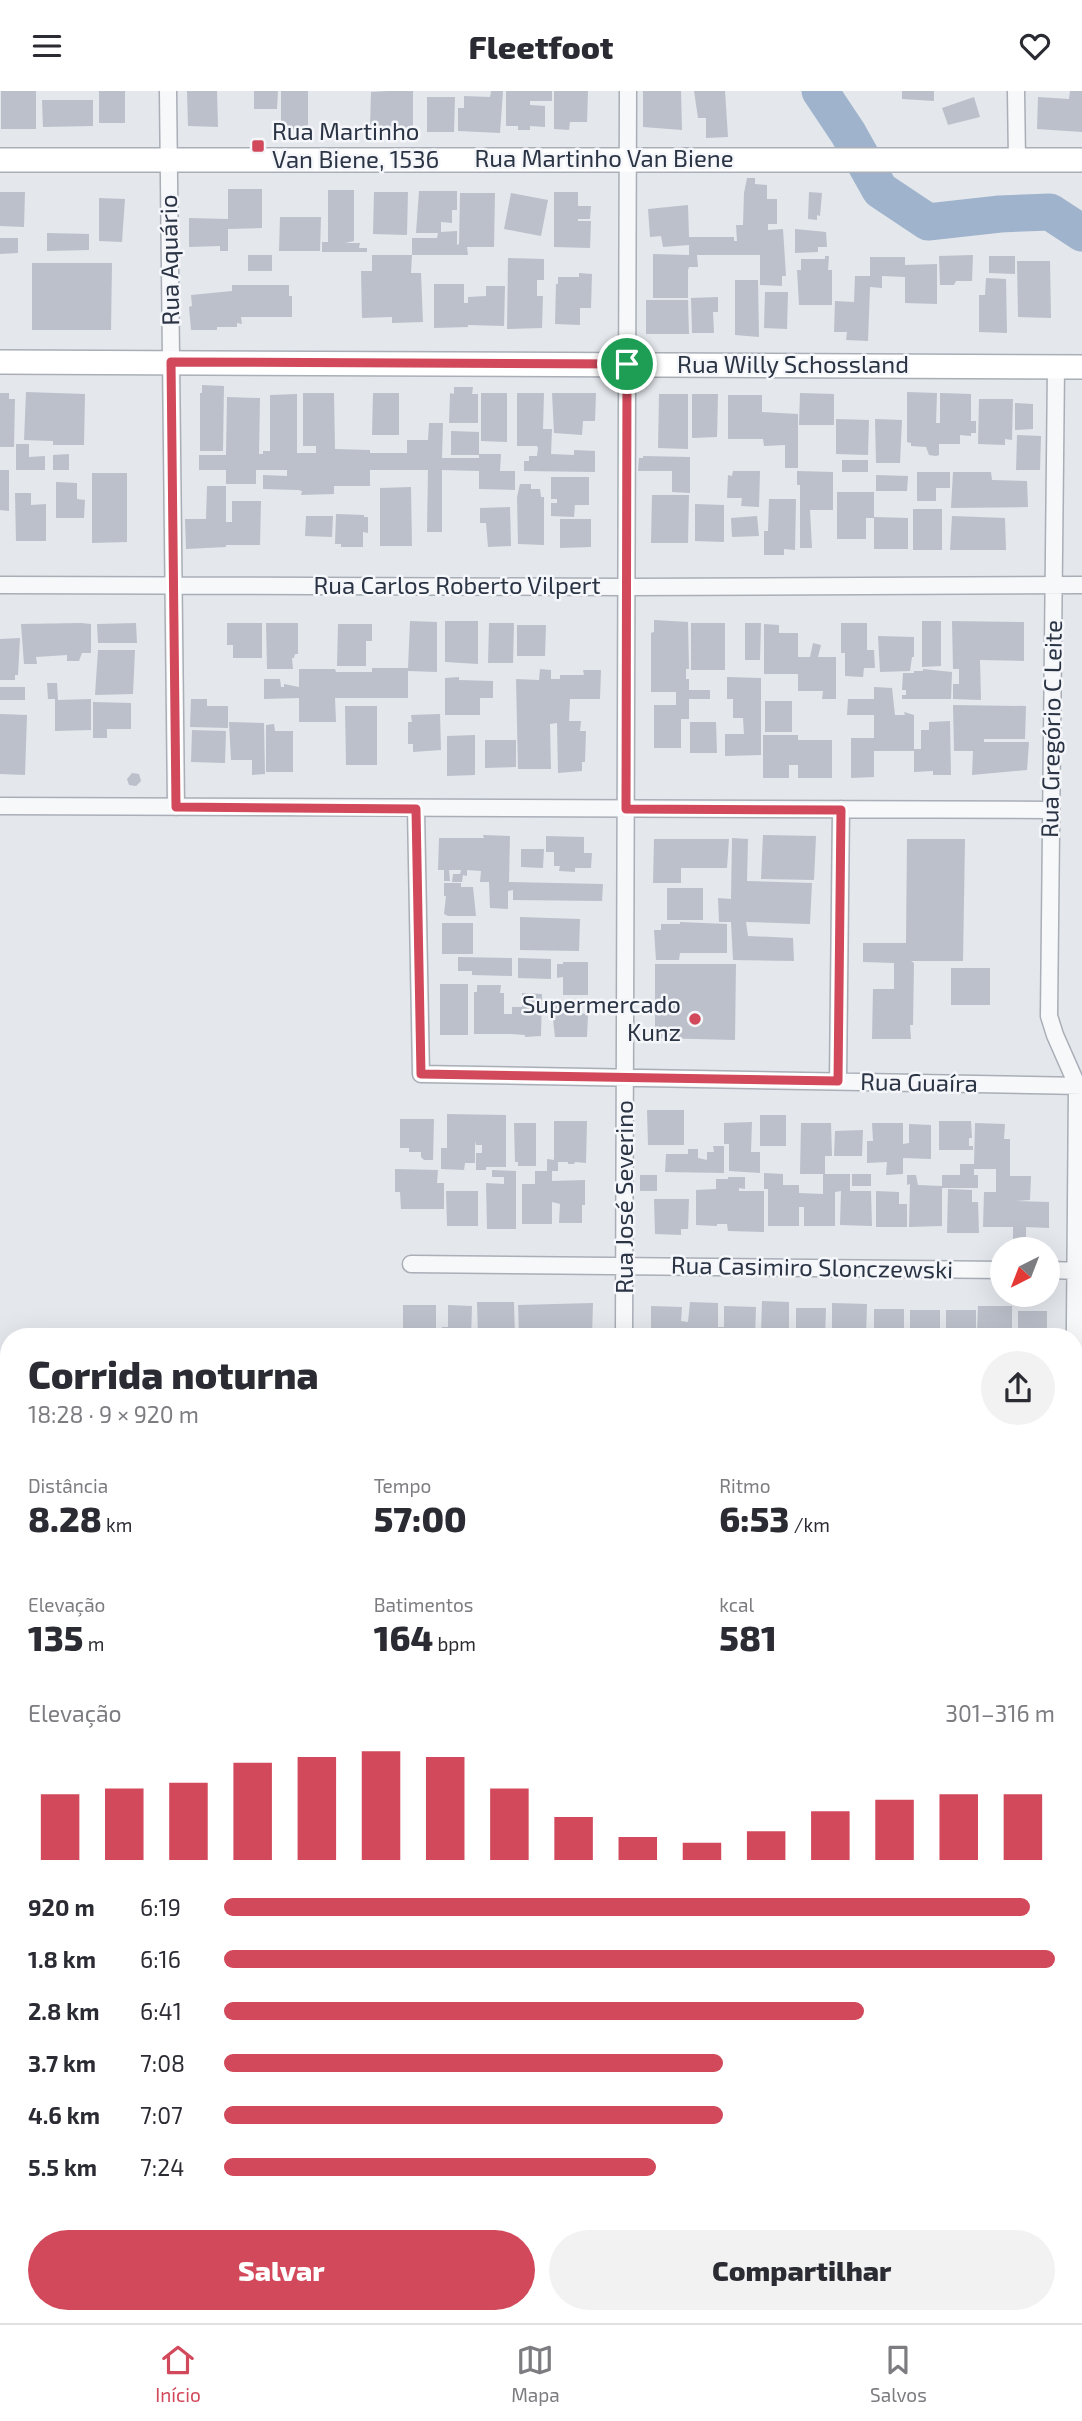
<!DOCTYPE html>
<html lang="pt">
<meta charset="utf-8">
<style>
body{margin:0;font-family:"Exo 2",sans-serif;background:#f2f2f3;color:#2b2b33;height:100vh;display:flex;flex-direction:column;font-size:26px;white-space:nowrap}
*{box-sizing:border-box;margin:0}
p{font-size:23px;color:#7c7c81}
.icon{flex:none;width:38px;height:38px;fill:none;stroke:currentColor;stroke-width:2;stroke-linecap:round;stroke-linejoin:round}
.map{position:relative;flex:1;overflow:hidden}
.details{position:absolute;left:0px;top:1237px;width:1083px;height:996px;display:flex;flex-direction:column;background:#fff;border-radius:28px 28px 0 0;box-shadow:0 7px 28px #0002}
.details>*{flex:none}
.needle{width:46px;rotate:222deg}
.fabs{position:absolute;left:990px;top:1146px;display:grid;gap:14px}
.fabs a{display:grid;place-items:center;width:70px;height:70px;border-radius:50%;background:#fff;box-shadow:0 7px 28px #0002;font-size:35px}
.pin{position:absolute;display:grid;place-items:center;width:60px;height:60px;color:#fff;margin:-30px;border:4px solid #fff;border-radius:50%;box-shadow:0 2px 7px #0007}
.round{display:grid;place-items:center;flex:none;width:74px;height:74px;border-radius:37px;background:#f2f2f3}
.overview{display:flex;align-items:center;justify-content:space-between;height:119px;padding:0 28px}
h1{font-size:38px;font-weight:800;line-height:52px}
.stats{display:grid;grid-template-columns:repeat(3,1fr);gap:10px;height:119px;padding:7px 28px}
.stats div{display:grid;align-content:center}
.stats b{font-size:35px;font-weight:800}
.stats small{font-size:19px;font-weight:400}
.stats p{font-size:19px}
.chart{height:196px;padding:14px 28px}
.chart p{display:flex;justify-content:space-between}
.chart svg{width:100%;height:126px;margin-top:7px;stroke:#d1495b;stroke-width:6}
.primary-button{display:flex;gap:14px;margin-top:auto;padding:14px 28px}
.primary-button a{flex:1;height:80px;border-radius:42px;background:#d1495b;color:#fff;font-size:28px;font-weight:800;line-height:80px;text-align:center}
.primary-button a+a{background:#f2f2f3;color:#2b2b33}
ul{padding:0 28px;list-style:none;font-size:23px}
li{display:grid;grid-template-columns:112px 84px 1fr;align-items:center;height:52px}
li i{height:18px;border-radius:9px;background:#d1495b}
header{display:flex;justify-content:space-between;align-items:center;height:91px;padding:0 28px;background:#fff;font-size:32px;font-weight:800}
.tabs{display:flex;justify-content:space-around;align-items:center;height:98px;border-top:2px solid #e1e1e2;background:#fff;font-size:19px;color:#7c7c81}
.tabs a{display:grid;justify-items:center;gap:4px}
.tabs .selected{color:#d1495b}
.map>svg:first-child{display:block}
</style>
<header><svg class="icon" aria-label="menu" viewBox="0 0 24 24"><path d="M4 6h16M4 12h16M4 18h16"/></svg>Fleetfoot<svg class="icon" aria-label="heart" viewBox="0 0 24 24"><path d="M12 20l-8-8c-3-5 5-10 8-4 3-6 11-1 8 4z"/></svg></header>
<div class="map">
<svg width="1082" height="2232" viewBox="0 0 1082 2232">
<rect width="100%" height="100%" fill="#e4e7ec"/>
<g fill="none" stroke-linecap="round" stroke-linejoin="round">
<path stroke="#9fb4cc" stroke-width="37" d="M820,0L848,42L880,99L928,131L1000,123L1050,121L1082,142"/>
</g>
<path fill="#bbc0ca" d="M1,0H36V38H1Z
M99,0H125V32H99Z
M187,0H217L218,36L188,35Z
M254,0H278L277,18H254Z
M281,0H308V38H281Z
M387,0H413V39H370L371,1Z
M491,0H503L500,42L458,40V17H464V5L490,6Z
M506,0H552V10H530V14L545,15V36L530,35V39H518V35H506Z
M554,0H588L587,31H570L569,39L554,38Z
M643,0H681L682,39L643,36Z
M694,0H725L728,46L706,47V27H698Z
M902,0H934V10L902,8Z
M1070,0H1082V41L1037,38L1038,6L1069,8Z
M427,6H455L454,41H427Z
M974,6L980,26L948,34L942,17Z
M42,9H93V35L43,36Z
M747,87H755V93L767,94V108H777V133H768V139L783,138L786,185H782V195L760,194V164H697L698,176H689L688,179V207H653V163L689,164V154L663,156L661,145L650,146L648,118L688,114L689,146H734V150H737L736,134H743L744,102Z
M228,98H262V137L228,138V160H220V155L189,156V127L228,128Z
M328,99H354V150L345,152H360L359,157H367V161H322V151H328Z
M419,100H457V119H452V132L441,131V141L457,140V154L459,153L460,102H495L494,156H467L468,164H412V147H437L438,142H416Z
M0,101H25L24,136L0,135Z
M374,101H408L407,144L373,143Z
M554,101H578V115H591L590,128H578V130H591L590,157L554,156Z
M809,101L822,102L820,125L817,124V129L808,128Z
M511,102L548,109L541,145L504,138Z
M99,107L125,108L122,151L99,150Z
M280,126H321L320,160H279Z
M795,138L826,141L827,156H818V161L795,162Z
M47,142L89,143V159L47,160Z
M0,147H18V162L0,163Z
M248,164H272V180H248Z
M372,164H412L411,182H421L423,231L392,232V226L362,227L361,180H372Z
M973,164L972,190H956L954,194H940L939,165Z
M825,165H829L828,179H832V214H799L797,179H801V168H825Z
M989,165H1015V183L989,182Z
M870,166H905V174L937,173V213L905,212V186L882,185V197L870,196L868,250L846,249L847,241H834L835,210L854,211L855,185H870Z
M508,167L544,168V189H537V205H543L542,237L507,238Z
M1017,170H1050L1051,227L1018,226Z
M32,172H112L111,239H32Z
M579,182L592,183L591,217H580V234L555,233L556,193H558V186H579Z
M986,187L1006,188L1007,242L979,241V204H985Z
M735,189H758L759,246L735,244Z
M434,193H464V212H468V206L486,205V195H505L504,235L468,234V236L434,237Z
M232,194H289V205H292V226H241L242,233L237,232V236H217V239H191L189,216L192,215L191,204L232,200Z
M765,201H788L787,238L764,237Z
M718,206V221H713L714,242H692L691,207Z
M646,209H688L689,243H646Z
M202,294L224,295L223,360H200V302H202Z
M454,296H473L472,303H478V332H449L450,302L454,303Z
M26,301L85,303L84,354H53V350L24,349Z
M907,301L937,302L936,332H940V302L971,303V330H976V342H971V345L960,344V353H939V364L936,365L929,364L926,356L911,355V352L907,351Z
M0,302H9V308H15L14,356H0Z
M303,302H334L335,358L370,359V362H407V349H428L429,332H443L442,367H479V364H451V340L479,341V363H501L500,380H515V399L479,398V380L442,379V441H427L428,379H370V395H334V403L301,404L302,400L298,399L263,398V384L287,385V379H256V393H226V379H199V364H226L227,306L260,307L259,363H263V360H270V304L297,303V362H316V355H303Z
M373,302H399V344H372Z
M481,302H507V351L481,350Z
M517,302H544L543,338H552L551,363L574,364V359L595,360V381L524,380V370H529V365H537L538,357L537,355H517Z
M552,302H596L595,330H583L582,344L554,342Z
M800,302L834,303V334H799Z
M659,303H688V358L658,357Z
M692,303H718L717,346L692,347Z
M728,304H762V321L798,323V377H785V354L764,355L763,348H728Z
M979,308H1013L1012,349L1005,348V354L978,353Z
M1015,312L1033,313V338L1015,339Z
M836,328L869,329L868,364L836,363Z
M875,328L902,329L900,372H876Z
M1017,344L1041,345L1040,379H1016Z
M16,353H29V366L45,365V379H16Z
M69,363V379H53V364Z
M643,365L690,366V402L672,401V380H638L639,367H643Z
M842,369H868V381H842Z
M0,379H9V420L0,419Z
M733,380H760L759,416L741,415L742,407H727L728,384L732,385Z
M797,380L833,381V419H810L812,457H800V394H797Z
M917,381H950V397H936V410H917Z
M953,381H991L992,389L1027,390L1028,416L951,417Z
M92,382H127V451L92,452Z
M876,384L908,385L907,400H876Z
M551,386H589V414H575L574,426L551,425V412H557V408H551Z
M56,391L77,392V408L85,409L84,427H56Z
M520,393H531V398H540L541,406H544V454L518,453L517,406Z
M207,395H226V431H232V410H261L260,454H226V456L186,458L185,428H206Z
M411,396L412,455H380V397Z
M837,401H874V426L908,427V458H874V427H866V448H837Z
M15,402H31V414L46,413V450H16Z
M652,404H689L688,452H651Z
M769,408H796L795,459L784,458V464H764V440H768Z
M695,413L724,414V451L695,450Z
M510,416L511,455L488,456L486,432H480V417Z
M913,418H942V459H913Z
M336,423L364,424V426H368V442L363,441V456H341V453H335Z
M306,425H333L332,446L305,445Z
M757,425L759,445L732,446L731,427Z
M952,425L1005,427L1006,459H950Z
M560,428H591V456L560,457Z
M654,529L688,531L689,578H686V588H689V599H710V608H689V628H681V657H654V614H676V601H651V542L654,541Z
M410,530L437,531V581L408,580V607H335L336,631H299V607L264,608V588H280L281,596H284V593L299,596V578H335L336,581H372V577H408Z
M445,530H478V573L445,571Z
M922,530H941V575L922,576Z
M952,530L1024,531V570L980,569L981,609L953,608V593H959V578H953Z
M81,532L91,533V562H82L79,570H67V564L36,566L37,573H24L21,533Z
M136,532L137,552H98L97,533Z
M227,532H262V567H233V554H227Z
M266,532H298V563H295L294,567H292L293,578H267Z
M489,532H514L513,572H488Z
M691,532H725V579H691Z
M745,532H761L760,569H745Z
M841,532H867V559H874L875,577H864L863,586L845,585V562H841Z
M338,533H372V550H366V575H337Z
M764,533L779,534V542H798V566H810L813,552L821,554L818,566H836V608H822L823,600H798V583H764Z
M517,534H546L545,565H517Z
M878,545L914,546V566H912L910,580L880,581Z
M20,547L18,584H15V589H0V548Z
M98,559H135L133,603L95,604Z
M540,578L551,579V588H560V584H584L583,579H601L600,608H570L569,630H581L580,640H586L585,671H582V680L558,682L557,632L550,633L551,678H518L516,588L539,589Z
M923,578L952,581L951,608H902V604H906V599H902L903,582H914V580H923Z
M459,586V589L493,590V607H480V624H445V587Z
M727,586L761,587V664L725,665V643H744L743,627H733V608H727Z
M47,592H57L58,609L91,608V639L55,640V608H48Z
M0,596H25V609H0Z
M874,596L892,597L895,624H905L904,621L914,624V658H921V639H929V631L950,630L951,684H933V680L914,681V660H874V686L851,687V647H874V624H847L848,608H874Z
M191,608H207V615H228V637L190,636Z
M765,610H792V641H765Z
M93,611L131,612V638H107V647H93Z
M953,614L1026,615L1025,648H984V651H1029L1027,679L972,684L973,660H954Z
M345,615H377V674H346Z
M0,623L27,624L25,684L0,683Z
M440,623L441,659L413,661V653H408V631H412L411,624Z
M229,631L264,632L265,683L252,684V669H231Z
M690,631H716L717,662H690Z
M274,633L275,640H293V681H266V634Z
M192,639L226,640L225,672L191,671Z
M475,644V684L447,685V645Z
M763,644H798V649H832V687H798V674H789V687H763Z
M485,649H516V676L485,677Z
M132,682L139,683L141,690L136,695L129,694L127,688Z
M483,744L510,745L509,791L603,793L602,810L513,809V799L508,800V818L490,817L489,791H480L481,780L467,779V785L463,784L462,791H452L453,783H460L461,779H449L450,790H444V779H438L439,747H484Z
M763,744L816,745L814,789L761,788Z
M546,745L584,746V762H592L591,777H575V781L559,780L560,775H554V761H546Z
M732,747L748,748L747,790L812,792L810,833L746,831L748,845L793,847L794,870L733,869L731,831H719L718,807L731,808Z
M654,748H729L727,777H681V792H653Z
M907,748H965L963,870H911L914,872L913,934H910L911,948H872L873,898H894V872L863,871V852H906Z
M521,758H544L543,777L521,776Z
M444,792H461V796H473L476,825H448L444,823L446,805H444Z
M667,797H703V829H667Z
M520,826L580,828L579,860L520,859Z
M680,831L727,833V862H680L679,869H656L654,839H661V833H680Z
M442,832H473V863H442Z
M458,866L512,867V885L472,884V880H458Z
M518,867L551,868V888L518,887Z
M563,871H588V904H563V886L557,887V873H563Z
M655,873H736L735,949L655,947Z
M951,877H990V914H951Z
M440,893H468V944H440Z
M477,894H501L500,902H504V923H512V916H522V902L542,903L541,945L525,946V944L511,943H474V901H477Z
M551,910L576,911L575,922L588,923L587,946H555Z
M647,1019H684V1054H648Z
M447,1023L506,1024V1076H486V1079H476V1062H482V1054H476L475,1050V1072H465L464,1079L441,1078V1057H447Z
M760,1024H786V1055H760Z
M400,1028H434L433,1069H424L421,1066V1061H409V1057H400Z
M554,1030H587L586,1072L575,1071L574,1073H568V1071H558V1080H552V1090L585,1089V1114H582V1132H559L560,1113L552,1111V1133H522V1093H535V1080H547V1068L554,1069Z
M939,1030H971L972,1047H969V1055H973V1059H939Z
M752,1031L751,1061H760V1082L729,1080V1053H724V1032Z
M514,1032H536V1075H518V1071H515Z
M801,1032H831L832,1065H825V1083H800Z
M872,1032H903V1053L909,1052V1033L931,1034V1068L903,1067V1083L886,1084L887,1071L867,1072V1050H873Z
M975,1032L1005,1033L1004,1048H1010V1085H1031L1030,1109L1014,1110L1049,1111V1137L1026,1136V1148H1013V1136H983L984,1101H996V1078H974V1084H978V1097H942V1084H960V1073H974Z
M863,1039L862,1065H834L835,1040Z
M713,1055H724V1082L665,1081L666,1063H688V1058H698V1067L707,1069V1061H714Z
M395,1078L438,1079L437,1092H444V1118H401L400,1101H395Z
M492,1079L516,1080V1138H487L486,1092L504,1093V1086H492Z
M764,1082L783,1083V1094H799V1102L823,1103V1083H850V1100H871L872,1135L840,1134L841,1100L835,1101V1135H804V1116H799V1135H768V1098H764Z
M852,1083H871V1095H852Z
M640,1084H657V1100H640Z
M907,1084H916L918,1094L942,1095V1135L909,1136L910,1093L907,1094Z
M728,1086H745V1098L739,1097V1100H764V1141L728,1140L727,1133H717V1135L696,1134V1099L716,1098V1088H728Z
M948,1098L972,1099V1111H978L979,1142H947Z
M446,1100H478V1135H447Z
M876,1100L899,1101V1113H907V1136H876Z
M654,1108H689L688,1138H681V1144L655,1143Z
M762,1210L789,1211V1244L761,1242Z
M477,1211H514L515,1246H478Z
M690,1211L718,1212V1236H724V1215L756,1216L755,1245L651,1246V1215L682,1216L681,1230L688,1231Z
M593,1212L592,1245L540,1246V1242H519L518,1214Z
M832,1212L867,1213L866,1246H832Z
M403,1214H436V1246H403Z
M448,1214L472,1215L471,1246H442V1236H448Z
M978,1215H1012V1246H946V1219H976V1242H977Z
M796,1217H826L825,1246H796Z
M874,1218H904V1246H874Z
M910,1219H940V1246H910Z
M1018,1220H1047V1246H1018Z
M0,2097H9V2151H0Z
M0,2220H9V2224H19V2232H0Z
M42,2224H75V2232H42Z
M93,2224H116V2232H93Z
M163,2224H199V2232H163Z
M281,2224V2232H248L247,2225Z
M297,2224H327L326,2232H297Z
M330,2224H358V2232H330Z
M457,2224H484L483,2232H456Z
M701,2224H735V2232H701Z
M792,2224H827V2232H792Z
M490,2226H520V2232H490Z
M123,2228L160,2229V2232H123Z"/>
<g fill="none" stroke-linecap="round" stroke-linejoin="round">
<defs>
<path id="street" d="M168,0L176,716
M1016,0L1017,69
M1056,276L1049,925L1055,944L1077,994L1074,1351
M0,494L626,496L1082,494
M0,715L1051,719
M416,718L421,983L1082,995
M838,990L841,718
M411,1173L1003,1179
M1048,1179L1082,1180
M624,1246L628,0
M1074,1365L1082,1366
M0,1401L9,1400
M1074,1554H1082
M1074,1738L1082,1739
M0,1801L9,1943
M1074,1922H1082
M0,2187H9
M1074,2189H1082
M859,2232V2224"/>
<path id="secondary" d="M0,69H1082
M0,271L1082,276"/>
</defs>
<use href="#street" stroke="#a9aeb7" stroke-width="19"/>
<use href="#secondary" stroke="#a9aeb7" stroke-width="26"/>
<use href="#street" stroke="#f7f8fa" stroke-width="16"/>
<use href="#secondary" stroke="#fff" stroke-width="23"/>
</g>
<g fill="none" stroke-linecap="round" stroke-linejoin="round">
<defs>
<path id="route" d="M171,271L627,273L626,718L841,719L838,990L421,983L416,718L176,716Z"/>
</defs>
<use href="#route" stroke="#fff" stroke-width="14"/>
<use href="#route" stroke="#d1495b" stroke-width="9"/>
</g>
<g fill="#d1495b" stroke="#f4f6f9" stroke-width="2.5">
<rect x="251" y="48" width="14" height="14" rx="3.5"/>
<circle cx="695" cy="928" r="7"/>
</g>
<g text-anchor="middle" stroke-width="5" stroke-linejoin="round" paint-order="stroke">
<g font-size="24" fill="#2b3445" stroke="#f4f6f9" text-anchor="start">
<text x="272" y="49">Rua Martinho<tspan x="272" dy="28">Van Biene, 1536</tspan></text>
<text x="681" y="922" text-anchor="end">Supermercado<tspan x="681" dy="28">Kunz</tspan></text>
</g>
<g font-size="24" fill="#2b3445" stroke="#f4f6f9">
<text x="604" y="76">Rua Martinho Van Biene</text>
<text transform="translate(170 169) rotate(-91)" y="8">Rua Aquário</text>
<text x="793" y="282">Rua Willy Schossland</text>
<text x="457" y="503">Rua Carlos Roberto Vilpert</text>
<text transform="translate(1052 638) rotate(-89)" y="8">Rua Gregório C Leite</text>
<text transform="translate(919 992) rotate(1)" y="8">Rua Guaíra</text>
<text transform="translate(625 1106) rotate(-90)" y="8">Rua José Severino</text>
<text transform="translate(812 1177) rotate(1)" y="8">Rua Casimiro Slonczewski</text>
</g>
</g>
</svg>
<div class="fabs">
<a><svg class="needle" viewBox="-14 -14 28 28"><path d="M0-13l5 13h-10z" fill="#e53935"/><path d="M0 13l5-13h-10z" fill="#7c7c81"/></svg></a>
</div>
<div class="pin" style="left:627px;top:273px;background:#1e9e55"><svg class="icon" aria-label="arrive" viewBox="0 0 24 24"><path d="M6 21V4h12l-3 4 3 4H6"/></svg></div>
<section class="details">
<div class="overview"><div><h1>Corrida noturna</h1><p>18:28 · 9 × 920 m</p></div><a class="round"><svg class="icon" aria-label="share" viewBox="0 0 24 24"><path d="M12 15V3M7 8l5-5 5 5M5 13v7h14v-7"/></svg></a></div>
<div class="stats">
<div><p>Distância</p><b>8.28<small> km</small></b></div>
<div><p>Tempo</p><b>57:00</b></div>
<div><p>Ritmo</p><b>6:53<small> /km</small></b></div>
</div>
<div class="stats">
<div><p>Elevação</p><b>135<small> m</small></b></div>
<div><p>Batimentos</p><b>164<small> bpm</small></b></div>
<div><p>kcal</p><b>581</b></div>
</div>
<div class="chart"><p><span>Elevação</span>301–316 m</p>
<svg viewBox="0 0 160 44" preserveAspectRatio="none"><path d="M5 44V21M15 44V19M25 44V17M35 44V10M45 44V8M55 44V6M65 44V8M75 44V19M85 44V29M95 44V36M105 44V38M115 44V34M125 44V27M135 44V23M145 44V21M155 44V21"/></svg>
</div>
<ul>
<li><b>920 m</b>6:19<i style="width:97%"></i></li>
<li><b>1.8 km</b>6:16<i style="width:100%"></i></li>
<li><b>2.8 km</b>6:41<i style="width:77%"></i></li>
<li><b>3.7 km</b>7:08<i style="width:60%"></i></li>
<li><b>4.6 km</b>7:07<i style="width:60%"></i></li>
<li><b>5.5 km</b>7:24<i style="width:52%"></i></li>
</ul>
<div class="primary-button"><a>Salvar</a><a>Compartilhar</a></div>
</section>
</div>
<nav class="tabs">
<a class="selected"><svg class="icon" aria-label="home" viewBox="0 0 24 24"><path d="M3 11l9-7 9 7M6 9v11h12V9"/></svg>Início</a>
<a><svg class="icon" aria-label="map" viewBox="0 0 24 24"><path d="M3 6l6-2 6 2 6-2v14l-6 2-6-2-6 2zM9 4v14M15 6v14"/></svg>Mapa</a>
<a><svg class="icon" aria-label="saved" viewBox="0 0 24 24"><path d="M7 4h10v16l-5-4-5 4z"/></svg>Salvos</a>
</nav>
